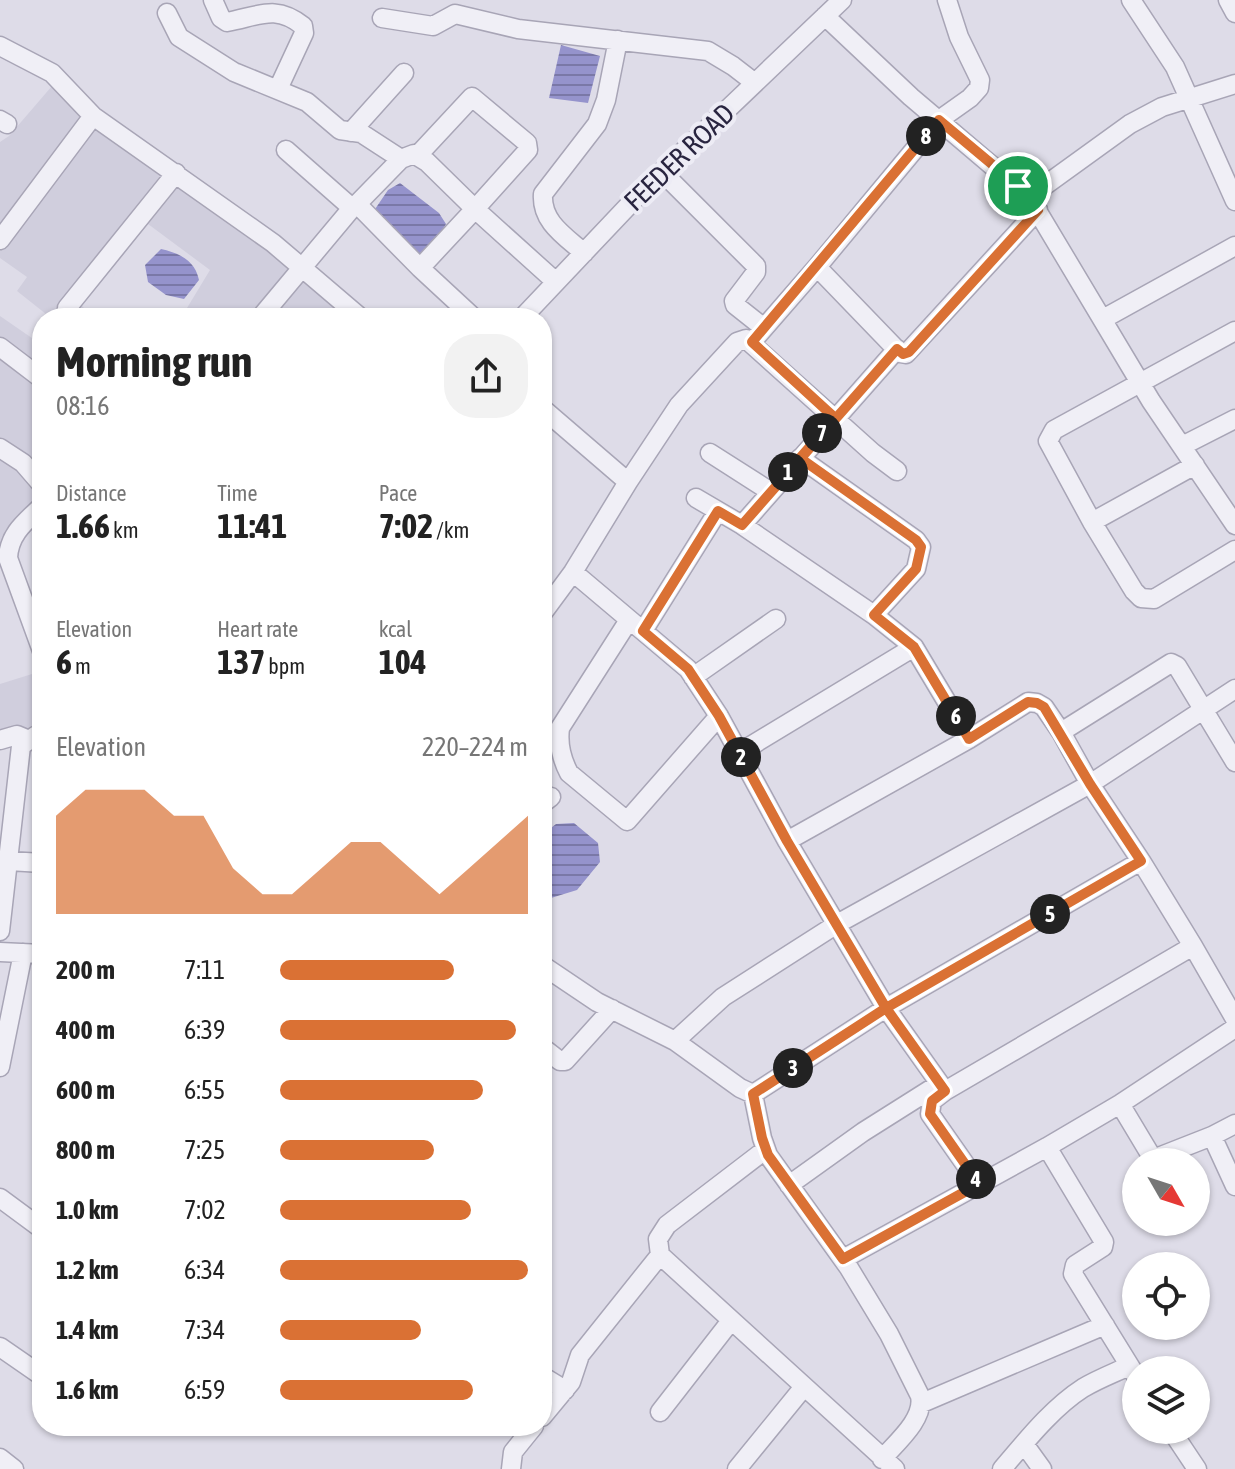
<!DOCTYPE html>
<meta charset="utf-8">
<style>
body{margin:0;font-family:"Asap Condensed",sans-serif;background:#f2f2f2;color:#222;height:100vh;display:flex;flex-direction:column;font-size:30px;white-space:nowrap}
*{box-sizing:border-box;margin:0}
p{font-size:26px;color:#767676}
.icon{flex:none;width:44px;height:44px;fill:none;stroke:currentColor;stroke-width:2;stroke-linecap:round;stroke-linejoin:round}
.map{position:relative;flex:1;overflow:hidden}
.side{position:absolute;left:32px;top:308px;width:520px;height:1128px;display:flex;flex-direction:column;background:#fff;border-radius:32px;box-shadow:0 2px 6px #0004}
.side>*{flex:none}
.needle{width:52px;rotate:129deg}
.tools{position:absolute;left:1122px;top:1148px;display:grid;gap:16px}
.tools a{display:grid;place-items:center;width:88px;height:88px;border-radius:50%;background:#fff;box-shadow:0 2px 6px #0004;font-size:40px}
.pin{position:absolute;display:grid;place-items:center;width:68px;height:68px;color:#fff;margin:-34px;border:4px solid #fff;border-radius:50%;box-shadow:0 2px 8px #0007}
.km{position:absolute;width:40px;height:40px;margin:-20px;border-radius:50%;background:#222;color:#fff;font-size:22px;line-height:40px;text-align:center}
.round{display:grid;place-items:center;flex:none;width:84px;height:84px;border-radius:32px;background:#f2f2f2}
.overview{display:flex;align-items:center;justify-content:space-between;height:136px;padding:0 24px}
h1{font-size:44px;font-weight:700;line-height:60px}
.figures{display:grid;grid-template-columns:repeat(3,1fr);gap:12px;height:136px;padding:8px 24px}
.figures div{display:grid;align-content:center}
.figures b{font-size:34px;font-weight:700}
.figures small{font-size:22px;font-weight:400}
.figures p{font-size:22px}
.chart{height:224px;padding:16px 24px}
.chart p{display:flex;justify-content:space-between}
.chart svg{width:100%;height:144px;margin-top:8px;fill:#da7134;opacity:.7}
ul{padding:0 24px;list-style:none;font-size:26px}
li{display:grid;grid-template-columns:128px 96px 1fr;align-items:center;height:60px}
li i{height:20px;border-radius:10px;background:#da7134}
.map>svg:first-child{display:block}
</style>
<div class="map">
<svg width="1235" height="1469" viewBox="0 0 1235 1469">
<defs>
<pattern id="water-rules" width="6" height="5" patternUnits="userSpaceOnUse" patternTransform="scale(2)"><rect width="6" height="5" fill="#9593cc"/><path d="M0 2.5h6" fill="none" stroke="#7a78a7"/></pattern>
</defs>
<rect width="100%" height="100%" fill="#dedce8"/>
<path fill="#d0cedd" d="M52,86L97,123L281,255L353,318H195L197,315L187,308L210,270L148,224L82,306L94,318H51L17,291L27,277L0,258V240L6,232L0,224V142L9,136Z
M0,316L42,345V492L10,526L0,549Z
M32,674L42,687V728L0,735V684Z"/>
<path fill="url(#water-rules)" d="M561,45L600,56L588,103L549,98Z
M400,183L439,213L446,224L433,246L416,259L367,221L388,190Z
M161,249C179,253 195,260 199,280L184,299L166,295L148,282L145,265Z
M574,823L598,843L600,862L577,890L551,898L542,891V835L556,824Z"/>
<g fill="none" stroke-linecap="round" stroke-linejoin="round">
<defs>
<path id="minor" d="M213,0L221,18L227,22C259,16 276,4 303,26L304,33L278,89
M947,0L959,37L980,80L979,88L970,98L939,120L817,267L900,353L906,354L1038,210
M1131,0L1175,67L1235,201
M1228,0L1235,13
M167,13L179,37L234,72L307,102L340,130L361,133L401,159
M825,16L911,97L1029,197L1151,401L1235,525
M382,18L433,26L455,14L518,29L708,51L733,66L755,83
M0,46L52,73L93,116L273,243L361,318
M0,120L7,124
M351,132L404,73
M286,150L352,208L357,204L420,268L474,318
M418,155L472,97L527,143L528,150L475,209L556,282
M662,172L756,266V272L734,301L735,305L764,328
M1029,197L1130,124L1162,107L1235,84
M357,204L401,159L414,154L427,162L475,209L420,268
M0,240L93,116
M584,253C565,236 541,222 543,194L597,124L606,100L618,40
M67,308L176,173
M260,318L352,208
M522,318L647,186L842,0
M1103,319L1235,246
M1235,331L1054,430L1048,441L1092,522L1134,591L1141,598L1154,599L1235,550
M757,336L817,267
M0,347L42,379
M542,408L628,482L573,572L542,614
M1182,446L1235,419
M0,448L23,463L42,485
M710,453L771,492
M800,458L916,540L921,547L916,569L874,615
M628,482L679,405L737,342L746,339L873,453L897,471
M696,498L742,525L874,615L914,647L969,739
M42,506C25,522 9,534 8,558L42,651
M1092,522L1195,465
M742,525L897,349
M573,572L688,669L719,716L787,841L886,1008L945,1091
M629,620L560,728C558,743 562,760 569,773L627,821L719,716
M643,631L718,511
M693,677L776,619
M1061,732L1171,663L1177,666L1235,762
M0,740L17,735L29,740
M739,753L914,647
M542,804L551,797
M787,841L969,739L1028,702L1037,703L1044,707L1061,732L1090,784L1141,861L1193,946
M9,861L42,863
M0,931L21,746L35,736L42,735
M0,952L42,954
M542,965L597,1002L675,1041L740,1088L753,1094L886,1008L1141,861
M675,1041L723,997L837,924L1090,784L1235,689
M542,1047L560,1061H565L612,1009
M0,1067L23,953
M753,1094L762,1138L768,1155L849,1268L889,1334L920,1396C925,1419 896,1443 882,1459
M1120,1104L1150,1154L1156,1158L1212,1136L1235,1124
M1212,1136L1235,1186
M1047,1147L1104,1242L1103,1247L1075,1265L1073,1274L1136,1376
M765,1150L667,1225L658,1239L660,1255L895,1469
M979,1184L930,1114L932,1101L945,1091L1193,946L1235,1019
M789,1185L863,1132L939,1084
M0,1198L42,1229
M843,1259L1047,1147L1120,1104L1235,1028
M0,1347L42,1376
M542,1376L565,1390
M922,1403L1105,1325
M660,1412L730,1322
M542,1417L571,1382L580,1355L660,1255
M1171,1430L1197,1469
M1024,1444L1042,1469
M0,1458L14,1469
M511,1469L513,1452L534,1426
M737,1469L803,1388
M1002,1469C1026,1441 1052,1408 1083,1388C1098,1379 1114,1373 1129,1366"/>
</defs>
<use href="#minor" stroke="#a8a5b6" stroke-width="21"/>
<use href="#minor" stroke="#f0eff6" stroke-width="18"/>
</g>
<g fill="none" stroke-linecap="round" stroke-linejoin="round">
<defs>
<path id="route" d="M1018,186L1038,210L909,352L903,354L897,349L742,525L718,511L643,631L688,669L719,716L787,841L886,1008L753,1094L762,1138L768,1155L843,1259L979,1184L930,1114L932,1101L945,1091L886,1008L1141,861L1090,784L1044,707L1037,703L1028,702L969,739L914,647L874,615L916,569L921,547L916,540L800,458L835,418L752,342L939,120L1018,186"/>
</defs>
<use href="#route" stroke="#fff" stroke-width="16"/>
<use href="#route" stroke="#da7134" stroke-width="10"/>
</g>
<g text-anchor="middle" stroke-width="8" stroke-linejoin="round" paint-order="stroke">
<g font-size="28" fill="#292540" stroke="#edecf5">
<text transform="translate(679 157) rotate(-44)" y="10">FEEDER ROAD</text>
</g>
</g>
</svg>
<div class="tools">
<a><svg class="needle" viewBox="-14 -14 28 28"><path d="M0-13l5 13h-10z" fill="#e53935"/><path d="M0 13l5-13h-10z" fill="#767676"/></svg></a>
<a><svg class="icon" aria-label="locate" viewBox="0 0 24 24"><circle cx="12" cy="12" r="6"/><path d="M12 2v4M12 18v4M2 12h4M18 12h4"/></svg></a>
<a><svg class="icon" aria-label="layers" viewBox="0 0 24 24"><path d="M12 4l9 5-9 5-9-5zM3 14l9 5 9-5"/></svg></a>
</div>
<div class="pin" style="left:1018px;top:186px;background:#1e9e55"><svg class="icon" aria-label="arrive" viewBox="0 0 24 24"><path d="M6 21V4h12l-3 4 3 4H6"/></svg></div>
<b class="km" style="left:788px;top:472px">1</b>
<b class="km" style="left:741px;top:757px">2</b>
<b class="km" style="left:793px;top:1068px">3</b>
<b class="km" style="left:976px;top:1179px">4</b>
<b class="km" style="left:1050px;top:914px">5</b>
<b class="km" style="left:956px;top:716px">6</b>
<b class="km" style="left:822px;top:433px">7</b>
<b class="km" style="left:926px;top:136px">8</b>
<section class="side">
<div class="overview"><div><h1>Morning run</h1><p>08:16</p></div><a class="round"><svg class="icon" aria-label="share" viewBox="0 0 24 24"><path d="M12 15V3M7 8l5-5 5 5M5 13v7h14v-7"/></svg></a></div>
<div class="figures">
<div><p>Distance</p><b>1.66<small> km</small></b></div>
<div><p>Time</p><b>11:41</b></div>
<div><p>Pace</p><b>7:02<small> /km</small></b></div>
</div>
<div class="figures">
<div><p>Elevation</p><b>6<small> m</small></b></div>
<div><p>Heart rate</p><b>137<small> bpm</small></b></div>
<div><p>kcal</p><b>104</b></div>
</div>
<div class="chart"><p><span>Elevation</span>220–224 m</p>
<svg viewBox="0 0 160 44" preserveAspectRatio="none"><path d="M0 44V14L10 6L20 6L30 6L40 14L50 14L60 30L70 38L80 38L90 30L100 22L110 22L120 30L130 38L140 30L150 22L160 14V44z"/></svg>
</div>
<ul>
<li><b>200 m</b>7:11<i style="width:70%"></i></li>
<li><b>400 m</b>6:39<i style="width:95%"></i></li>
<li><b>600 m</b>6:55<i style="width:82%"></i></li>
<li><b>800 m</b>7:25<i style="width:62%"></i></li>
<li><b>1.0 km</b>7:02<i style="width:77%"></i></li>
<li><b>1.2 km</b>6:34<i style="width:100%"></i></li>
<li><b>1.4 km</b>7:34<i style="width:57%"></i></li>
<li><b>1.6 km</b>6:59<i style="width:78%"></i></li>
</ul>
</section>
</div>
